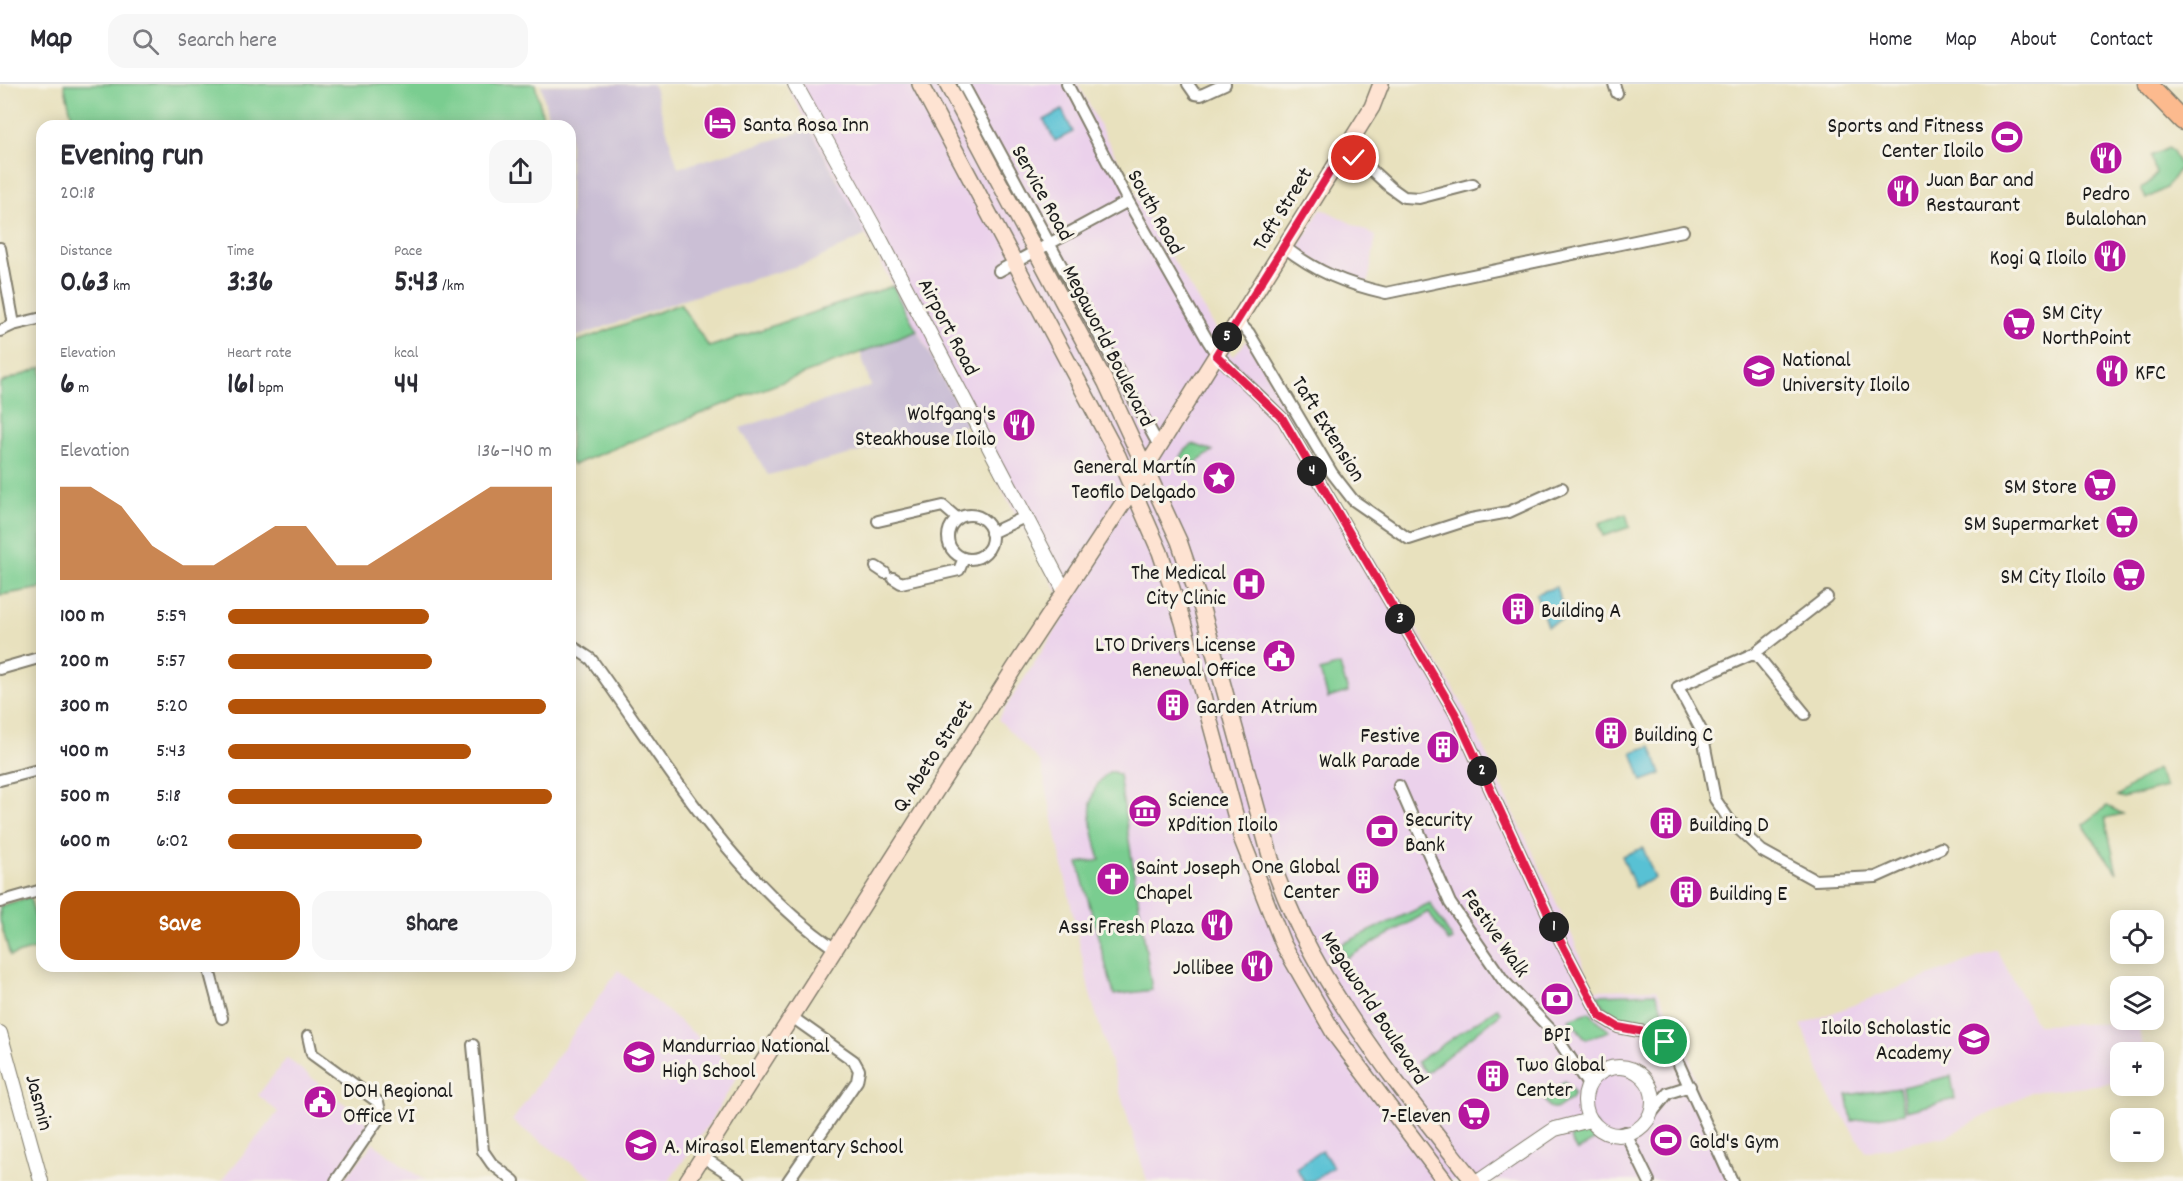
<!DOCTYPE html>
<meta charset="utf-8">
<style>
body{margin:0;font-family:Dekko,sans-serif;background:#f7f7f7;color:#2b2b33;height:100vh;display:flex;flex-direction:column;font-size:22px;white-space:nowrap}
*{box-sizing:border-box;margin:0}
p{font-size:20px;color:#7c7c81}
.icon{flex:none;width:33px;height:33px;fill:none;stroke:currentColor;stroke-width:2;stroke-linecap:round;stroke-linejoin:round}
.map{position:relative;flex:1;overflow:hidden}
.panel{position:absolute;left:36px;top:36px;width:540px;height:852px;display:flex;flex-direction:column;background:#fff;border-radius:18px;box-shadow:0 3px 15px #0003}
.panel>*{flex:none}
.buttons{position:absolute;left:2110px;top:826px;display:grid;gap:12px}
.buttons a{display:grid;place-items:center;width:54px;height:54px;border-radius:12px;background:#fff;box-shadow:0 3px 15px #0003;font-size:30px}
.pin{position:absolute;display:grid;place-items:center;width:51px;height:51px;color:#fff;margin:-26px;border:3px solid #fff;border-radius:50%;box-shadow:0 2px 6px #0007}
.km{position:absolute;width:30px;height:30px;margin:-15px;border-radius:50%;background:#222;color:#fff;font-size:16px;line-height:30px;text-align:center}
.round{display:grid;place-items:center;flex:none;width:63px;height:63px;border-radius:18px;background:#f7f7f7}
.overview{display:flex;align-items:center;justify-content:space-between;height:102px;padding:0 24px}
h1{font-size:33px;font-weight:700;line-height:45px}
.stats{display:grid;grid-template-columns:repeat(3,1fr);gap:9px;height:102px;padding:6px 24px}
.stats div{display:grid;align-content:center}
.stats b{font-size:30px;font-weight:700}
.stats small{font-size:16px;font-weight:400}
.stats p{font-size:16px}
.chart{height:168px;padding:12px 24px}
.chart p{display:flex;justify-content:space-between}
.chart svg{width:100%;height:108px;margin-top:6px;fill:#b45309;opacity:.7}
.button{display:flex;gap:12px;margin-top:auto;padding:12px 24px}
.button a{flex:1;height:69px;border-radius:18px;background:#b45309;color:#fff;font-size:24px;font-weight:700;line-height:69px;text-align:center}
.button a+a{background:#f7f7f7;color:#2b2b33}
ul{padding:0 24px;list-style:none;font-size:20px}
li{display:grid;grid-template-columns:96px 72px 1fr;align-items:center;height:45px}
li i{height:15px;border-radius:8px;background:#b45309}
header{display:flex;align-items:center;gap:36px;box-sizing:border-box;height:84px;padding:0 30px;background:#fff;border-bottom:2px solid #e1e1e2}
header strong{font-size:28px}
nav{display:flex;gap:33px;margin-inline-start:auto;font-size:21px}
.search{width:420px;height:54px;background:#f7f7f7;display:flex;align-items:center;gap:15px;box-sizing:border-box;padding:0 21px;border-radius:18px;color:#7c7c81;font-size:22px}
.map>svg:first-child{display:block}
</style>
<header>
<strong>Map</strong>
<div class="search"><svg class="icon" aria-label="search" viewBox="0 0 24 24"><circle cx="10" cy="10" r="6"/><path d="M15 15l6 6"/></svg>Search here</div>
<nav><a>Home</a><a>Map</a><a>About</a><a>Contact</a></nav>
</header>
<div class="map">
<svg width="2183" height="1097" viewBox="0 0 2183 1097">
<rect width="100%" height="100%" fill="#f7f3e8"/>
<filter id="ink" filterUnits="userSpaceOnUse"><feTurbulence type="fractalNoise" baseFrequency=".0167" numOctaves="2"/><feDisplacementMap in="SourceGraphic" scale="12" xChannelSelector="R" yChannelSelector="G"/><feConvolveMatrix kernelMatrix="1 2 1 2 8 2 1 2 1" color-interpolation-filters="sRGB"/></filter>
<filter id="wash" filterUnits="userSpaceOnUse"><feTurbulence type="fractalNoise" baseFrequency=".008" numOctaves="4" result="noise"/><feDisplacementMap in="SourceGraphic" scale="24" xChannelSelector="R" yChannelSelector="G"/><feGaussianBlur stdDeviation="1.35" result="paint"/><feColorMatrix in="noise" values="0 0 0 0 0 0 0 0 0 0 0 0 0 0 0 0 0 1.4 0 .05"/><feComposite in="paint" operator="in"/></filter>
<g filter="url(#wash)">
<rect width="100%" height="100%" fill="#e8e1be"/>
<path fill="#ebd1eb" d="M786,0H1078L1150,138L1233,273L1247,256L1343,425L1463,621L1573,854L1593,906L1657,905L1690,974L1696,1005L1737,1097H1147L1090,910L1041,679L998,635L1068,527L866,151L786,131L839,98Z
M1321,124L1376,152L1368,199L1346,193L1297,166Z
M1997,866L2037,941L2138,939L2143,969H2121V998L2031,1008L1947,1052L1866,1068L1829,1011L1801,941Z
M618,886L740,988L711,1037L669,1097H597L512,1037Z
M287,974L377,1046L337,1097H221L278,1028L258,1011Z
M373,1059L392,1073L425,1097H343Z"/>
<path fill="#cbbfd5" d="M653,0L678,84L810,45L866,151L811,178L679,217L570,255V42H550L541,1Z
M917,247L967,341L768,391L740,344L871,302L860,268Z"/>
<path fill="#7acd90" stroke="#4b7456" stroke-width="1.5" d="M64,0H535L545,42H74Z
M2168,64L2173,67L2181,83L2166,104L2146,115L2141,104L2149,99L2156,90L2151,72Z
M893,202L917,247L727,319L573,381L570,376V260L680,220L709,263Z
M42,283V504L0,511V299Z
M1193,360L1213,367L1182,388C1178,375 1181,368 1193,360Z
M1626,430L1630,443L1603,452L1599,439Z
M1340,581L1348,608L1328,614L1320,587Z
M2156,685L2166,703L2123,714L2117,712Z
M1109,688H1114L1119,691L1152,906L1114,911L1078,779L1100,776C1092,746 1080,710 1109,688Z
M2107,722L2123,730L2105,734L2117,789L2083,741Z
M30,813L42,863L10,872L0,836V822Z
M1430,819L1453,856L1449,858L1428,828L1347,874L1340,861Z
M1655,909L1676,951L1671,954C1643,932 1614,947 1597,911Z
M1497,924L1501,929L1426,989L1417,978Z
M1589,928L1609,947L1586,955L1569,935Z
M1951,992L1955,1015L1906,1027L1902,1003Z
M1565,997L1574,1008L1571,1015L1556,1025L1549,1023L1543,1014Z
M1899,1004L1904,1029L1852,1037L1847,1011Z
M1589,1039L1595,1041L1602,1052L1577,1067L1570,1055L1573,1049Z"/>
<path fill="#58c1d4" stroke="#3a6e78" stroke-width="1.5" d="M1062,26L1073,48L1055,57L1044,36Z
M1556,503L1567,534L1547,542L1536,510Z
M1651,662L1661,690L1642,697L1632,668Z
M1643,764L1655,794L1635,803L1622,772Z
M1322,1066L1333,1083L1312,1097H1304L1296,1084Z"/>
</g>
<g filter="url(#ink)">
<g fill="none" stroke-linecap="round" stroke-linejoin="round">
<defs>
<path id="minor" d="M963,0L1159,362
M1067,0L1128,117L1208,257L1217,271L1283,335L1455,629L1560,856L1600,932L1618,943L1655,950L1672,965L1732,1097
M1188,0L1195,10L1201,11L1225,0
M1614,0L1617,9
M1343,67L1367,82L1390,103L1404,113L1419,114L1473,100
M1283,162C1316,188 1346,200 1386,209L1683,147
M0,164L13,235V241L0,247
M999,187L1128,117
M1237,237L1249,249L1332,389L1353,416L1409,455L1471,435L1509,428L1562,404
M13,241L42,234
M948 453a22 22 0 1 1 44 0a22 22 0 1 1-44 0Z
M878,437L943,422L958,435
M991,449L1027,432
M876,483L885,489
M893,494L901,499L959,486L964,474
M1827,513L1755,569L1678,603L1702,648L1715,715L1730,737L1762,767L1815,796L1876,793L1941,764
M570,561L591,575C665,677 730,792 835,865
M1755,569L1805,630
M0,585L42,573
M0,696L42,685
M1399,702L1450,819L1503,896L1553,948L1589,1002
M0,818L42,806
M208,882L222,934
M308,952L312,970L378,1018L380,1027L377,1037L336,1097
M473,961L483,1067L492,1080L514,1097
M1650,1031L1668,1009L1690,1002
M1615,1051L1625,1048L1649,1097
M703,1073L740,1097
M788,1097L857,997L859,986L854,977L792,933"/>
<path id="tertiary" d="M795,0L874,143L1064,506
M0,949L41,1097
M1585 1017a34 34 0 1 1 68 0a34 34 0 1 1-68 0Z
M1479,1097L1555,1045L1590,1036"/>
<path id="secondary" d="M920,0L1118,372L1160,468L1183,538L1242,756L1283,860L1335,951L1445,1097
M947,0L1106,299L1179,457L1202,525L1271,775C1311,897 1395,997 1473,1097
M687,1097L1015,583L1133,404L1372,23L1381,0"/>
<path id="trunk" d="M2147,0L2183,37"/>
</defs>
<use href="#minor" stroke="#827e6d" stroke-width="14"/>
<use href="#tertiary" stroke="#827e6d" stroke-width="16"/>
<use href="#secondary" stroke="#827e6d" stroke-width="18"/>
<use href="#trunk" stroke="#827e6d" stroke-width="21"/>
<use href="#minor" stroke="#fff" stroke-width="10"/>
<use href="#tertiary" stroke="#fff" stroke-width="14"/>
<use href="#secondary" stroke="#fee3d2" stroke-width="15"/>
<use href="#trunk" stroke="#fcba8e" stroke-width="18"/>
</g>
</g>
<g fill="none" stroke-linecap="round" stroke-linejoin="round" filter="url(#ink)">
<defs>
<path id="route" d="M1354,74L1343,67L1216,271L1283,335L1455,629L1560,856L1600,932L1618,943L1655,950L1665,958"/>
</defs>
<use href="#route" stroke="#fff" stroke-width="12"/>
<use href="#route" stroke="#e11d48" stroke-width="8"/>
</g>
<defs>
<symbol id="hotel-disc" viewBox="-11 -11 22 22"><circle r="9.5" fill="#b5179e" stroke="#f7f3e8"/><path d="M-6-4.5h1.5V1H6V5H4.5V3h-9V5H-6ZM-4 0a1.8 1.8 0 1 1 3.6 0ZM.5 0V-2.5h3Q6-2.5 6 0Z" fill="#fff"/></symbol>
<symbol id="stadium-disc" viewBox="-11 -11 22 22"><circle r="9.5" fill="#b5179e" stroke="#f7f3e8"/><path d="M0-5a6.5 5 0 1 0 0 10a6.5 5 0 1 0 0-10ZM-3.5-1.8h7v3.6h-7Z" fill="#fff"/></symbol>
<symbol id="restaurant-disc" viewBox="-11 -11 22 22"><circle r="9.5" fill="#b5179e" stroke="#f7f3e8"/><path d="M-5-6h1v4h1v-4h1v4h1v-4h1v5L-1.5 .5V6h-2V.5L-5-1ZM5-6V6H3V1.5H1.5Q1.5-4 5-6Z" fill="#fff"/></symbol>
<symbol id="supermarket-disc" viewBox="-11 -11 22 22"><circle r="9.5" fill="#b5179e" stroke="#f7f3e8"/><path d="M-6-5.5h2.5l.6 2H6L4.5 2H-2.5L-4.4-4H-6ZM-1.5 3.2a1.3 1.3 0 1 0 .1 0ZM3 3.2a1.3 1.3 0 1 0 .1 0Z" fill="#fff"/></symbol>
<symbol id="university-disc" viewBox="-11 -11 22 22"><circle r="9.5" fill="#b5179e" stroke="#f7f3e8"/><path d="M0-5L7-2L0 1L-7-2ZM-4 1L0 2.5L4 1V4Q0 6-4 4Z" fill="#fff"/></symbol>
<symbol id="sight-disc" viewBox="-11 -11 22 22"><circle r="9.5" fill="#b5179e" stroke="#f7f3e8"/><path d="M0-6L1.8-2.2L6-1.7L2.9 1.2L3.7 5.4L0 3.3L-3.7 5.4L-2.9 1.2L-6-1.7L-1.8-2.2Z" fill="#fff"/></symbol>
<symbol id="hospital-disc" viewBox="-11 -11 22 22"><circle r="9.5" fill="#b5179e" stroke="#f7f3e8"/><path d="M-5-5h3v3.5h4V-5h3V5h-3V1.5h-4V5h-3Z" fill="#fff"/></symbol>
<symbol id="building-disc" viewBox="-11 -11 22 22"><circle r="9.5" fill="#b5179e" stroke="#f7f3e8"/><path d="M-4-6H4V6H1V3H-1V6H-4ZM-2.5-4.3h1.7v1.8h-1.7ZM.8-4.3h1.7v1.8H.8ZM-2.5-1h1.7V.8h-1.7ZM.8-1h1.7V.8H.8Z" fill="#fff"/></symbol>
<symbol id="civic-disc" viewBox="-11 -11 22 22"><circle r="9.5" fill="#b5179e" stroke="#f7f3e8"/><path d="M-.6-6.5H3V-4.5H.6V-3L4-1V1h2V6H-6V1h2V-1L-.6-3ZM-1.2 2.5V6h2.4V2.5Z" fill="#fff"/></symbol>
<symbol id="museum-disc" viewBox="-11 -11 22 22"><circle r="9.5" fill="#b5179e" stroke="#f7f3e8"/><path d="M0-6L6-3V-2H-6V-3ZM-5-1h2V3h-2ZM-1-1h2V3h-2ZM3-1h2V3H3ZM-6 4H6V6H-6Z" fill="#fff"/></symbol>
<symbol id="bank-disc" viewBox="-11 -11 22 22"><circle r="9.5" fill="#b5179e" stroke="#f7f3e8"/><path d="M-6-4H6V4H-6ZM0-2.3a2.3 2.3 0 1 0 0 4.6a2.3 2.3 0 1 0 0-4.6Z" fill="#fff"/></symbol>
<symbol id="church-disc" viewBox="-11 -11 22 22"><circle r="9.5" fill="#b5179e" stroke="#f7f3e8"/><path d="M-1.2-6h2.4v3.5h3.3v2.4h-3.3V6h-2.4V-.1h-3.3v-2.4h3.3Z" fill="#fff"/></symbol>
<symbol id="school-disc" viewBox="-11 -11 22 22"><circle r="9.5" fill="#b5179e" stroke="#f7f3e8"/><path d="M0-5L7-2L0 1L-7-2ZM-4 1L0 2.5L4 1V4Q0 6-4 4Z" fill="#fff"/></symbol>
</defs>
<g fill-rule="evenodd">
<use href="#hotel-disc" x="701" y="20" width="38" height="38"/>
<use href="#stadium-disc" x="1988" y="34" width="38" height="38"/>
<use href="#restaurant-disc" x="2087" y="55" width="38" height="38"/>
<use href="#restaurant-disc" x="1884" y="88" width="38" height="38"/>
<use href="#restaurant-disc" x="2091" y="153" width="38" height="38"/>
<use href="#supermarket-disc" x="2000" y="221" width="38" height="38"/>
<use href="#university-disc" x="1740" y="268" width="38" height="38"/>
<use href="#restaurant-disc" x="2093" y="268" width="38" height="38"/>
<use href="#restaurant-disc" x="1000" y="322" width="38" height="38"/>
<use href="#sight-disc" x="1200" y="375" width="38" height="38"/>
<use href="#supermarket-disc" x="2081" y="382" width="38" height="38"/>
<use href="#supermarket-disc" x="2103" y="419" width="38" height="38"/>
<use href="#supermarket-disc" x="2110" y="472" width="38" height="38"/>
<use href="#hospital-disc" x="1230" y="481" width="38" height="38"/>
<use href="#building-disc" x="1499" y="506" width="38" height="38"/>
<use href="#civic-disc" x="1260" y="553" width="38" height="38"/>
<use href="#building-disc" x="1154" y="602" width="38" height="38"/>
<use href="#building-disc" x="1592" y="630" width="38" height="38"/>
<use href="#building-disc" x="1424" y="644" width="38" height="38"/>
<use href="#museum-disc" x="1126" y="708" width="38" height="38"/>
<use href="#building-disc" x="1647" y="720" width="38" height="38"/>
<use href="#bank-disc" x="1363" y="728" width="38" height="38"/>
<use href="#building-disc" x="1344" y="775" width="38" height="38"/>
<use href="#church-disc" x="1094" y="776" width="38" height="38"/>
<use href="#building-disc" x="1667" y="789" width="38" height="38"/>
<use href="#restaurant-disc" x="1198" y="822" width="38" height="38"/>
<use href="#restaurant-disc" x="1238" y="863" width="38" height="38"/>
<use href="#bank-disc" x="1538" y="896" width="38" height="38"/>
<use href="#school-disc" x="1955" y="936" width="38" height="38"/>
<use href="#school-disc" x="620" y="954" width="38" height="38"/>
<use href="#building-disc" x="1474" y="973" width="38" height="38"/>
<use href="#civic-disc" x="301" y="999" width="38" height="38"/>
<use href="#supermarket-disc" x="1455" y="1011" width="38" height="38"/>
<use href="#stadium-disc" x="1647" y="1037" width="38" height="38"/>
<use href="#school-disc" x="622" y="1042" width="38" height="38"/>
</g>
<g text-anchor="middle" stroke-width="6" stroke-linejoin="round" paint-order="stroke">
<g font-size="22" fill="#1c1c1c" stroke="#f7f3e8" text-anchor="start">
<text x="743" y="47">Santa Rosa Inn</text>
<text x="1984" y="48" text-anchor="end">Sports and Fitness<tspan x="1984" dy="25">Center Iloilo</tspan></text>
<text x="1926" y="102">Juan Bar and<tspan x="1926" dy="25">Restaurant</tspan></text>
<text x="2106" y="116" text-anchor="middle">Pedro<tspan x="2106" dy="25">Bulalohan</tspan></text>
<text x="2087" y="180" text-anchor="end">Kogi Q Iloilo</text>
<text x="2042" y="235">SM City<tspan x="2042" dy="25">NorthPoint</tspan></text>
<text x="1782" y="282">National<tspan x="1782" dy="25">University Iloilo</tspan></text>
<text x="2135" y="295">KFC</text>
<text x="996" y="336" text-anchor="end">Wolfgang's<tspan x="996" dy="25">Steakhouse Iloilo</tspan></text>
<text x="1196" y="389" text-anchor="end">General Martín<tspan x="1196" dy="25">Teofilo Delgado</tspan></text>
<text x="2077" y="409" text-anchor="end">SM Store</text>
<text x="2099" y="446" text-anchor="end">SM Supermarket</text>
<text x="1226" y="495" text-anchor="end">The Medical<tspan x="1226" dy="25">City Clinic</tspan></text>
<text x="2106" y="499" text-anchor="end">SM City Iloilo</text>
<text x="1541" y="533">Building A</text>
<text x="1256" y="567" text-anchor="end">LTO Drivers License<tspan x="1256" dy="25">Renewal Office</tspan></text>
<text x="1196" y="629">Garden Atrium</text>
<text x="1634" y="657">Building C</text>
<text x="1420" y="658" text-anchor="end">Festive<tspan x="1420" dy="25">Walk Parade</tspan></text>
<text x="1168" y="722">Science<tspan x="1168" dy="25">XPdition Iloilo</tspan></text>
<text x="1405" y="742">Security<tspan x="1405" dy="25">Bank</tspan></text>
<text x="1689" y="747">Building D</text>
<text x="1340" y="789" text-anchor="end">One Global<tspan x="1340" dy="25">Center</tspan></text>
<text x="1136" y="790">Saint Joseph<tspan x="1136" dy="25">Chapel</tspan></text>
<text x="1709" y="816">Building E</text>
<text x="1194" y="849" text-anchor="end">Assi Fresh Plaza</text>
<text x="1234" y="890" text-anchor="end">Jollibee</text>
<text x="1951" y="950" text-anchor="end">Iloilo Scholastic<tspan x="1951" dy="25">Academy</tspan></text>
<text x="1557" y="957" text-anchor="middle">BPI</text>
<text x="662" y="968">Mandurriao National<tspan x="662" dy="25">High School</tspan></text>
<text x="1516" y="987">Two Global<tspan x="1516" dy="25">Center</tspan></text>
<text x="343" y="1013">DOH Regional<tspan x="343" dy="25">Office VI</tspan></text>
<text x="1451" y="1038" text-anchor="end">7-Eleven</text>
<text x="1689" y="1064">Gold's Gym</text>
<text x="664" y="1069">A. Mirasol Elementary School</text>
</g>
<g font-size="22" fill="#1c1c1c" stroke="#f7f3e8">
<text transform="translate(1044 108) rotate(61)" y="8">Service Road</text>
<text transform="translate(1281 124) rotate(-58)" y="8">Taft Street</text>
<text transform="translate(1157 127) rotate(61)" y="8">South Road</text>
<text transform="translate(950 242) rotate(62)" y="8">Airport Road</text>
<text transform="translate(1110 261) rotate(63)" y="8">Megaworld Boulevard</text>
<text transform="translate(1330 344) rotate(58)" y="8">Taft Extension</text>
<text transform="translate(931 671) rotate(-57)" y="8">Q. Abeto Street</text>
<text transform="translate(1497 848) rotate(55)" y="8">Festive Walk</text>
<text transform="translate(1376 923) rotate(57)" y="8">Megaworld Boulevard</text>
<text transform="translate(41 1018) rotate(75)" y="8">Jasmin</text>
</g>
</g>
</svg>
<div class="buttons">
<a><svg class="icon" aria-label="locate" viewBox="0 0 24 24"><circle cx="12" cy="12" r="6"/><path d="M12 2v4M12 18v4M2 12h4M18 12h4"/></svg></a>
<a><svg class="icon" aria-label="layers" viewBox="0 0 24 24"><path d="M12 4l9 5-9 5-9-5zM3 14l9 5 9-5"/></svg></a>
<a>+</a>
<a>−</a>
</div>
<div class="pin" style="left:1665px;top:958px;background:#1e9e55"><svg class="icon" aria-label="arrive" viewBox="0 0 24 24"><path d="M6 21V4h12l-3 4 3 4H6"/></svg></div>
<div class="pin" style="left:1354px;top:74px;background:#d93025"><svg class="icon" aria-label="check" viewBox="0 0 24 24"><path d="M5 12l5 5 9-10"/></svg></div>
<b class="km" style="left:1554px;top:843px">1</b>
<b class="km" style="left:1482px;top:687px">2</b>
<b class="km" style="left:1400px;top:535px">3</b>
<b class="km" style="left:1312px;top:387px">4</b>
<b class="km" style="left:1227px;top:253px">5</b>
<section class="panel">
<div class="overview"><div><h1>Evening run</h1><p>20:18</p></div><a class="round"><svg class="icon" aria-label="share" viewBox="0 0 24 24"><path d="M12 15V3M7 8l5-5 5 5M5 13v7h14v-7"/></svg></a></div>
<div class="stats">
<div><p>Distance</p><b>0.63<small> km</small></b></div>
<div><p>Time</p><b>3:36</b></div>
<div><p>Pace</p><b>5:43<small> /km</small></b></div>
</div>
<div class="stats">
<div><p>Elevation</p><b>6<small> m</small></b></div>
<div><p>Heart rate</p><b>161<small> bpm</small></b></div>
<div><p>kcal</p><b>44</b></div>
</div>
<div class="chart"><p><span>Elevation</span>136–140 m</p>
<svg viewBox="0 0 160 44" preserveAspectRatio="none"><path d="M0 44V6L10 6L20 14L30 30L40 38L50 38L60 30L70 22L80 22L90 38L100 38L110 30L120 22L130 14L140 6L150 6L160 6V44z"/></svg>
</div>
<ul>
<li><b>100 m</b>5:59<i style="width:62%"></i></li>
<li><b>200 m</b>5:57<i style="width:63%"></i></li>
<li><b>300 m</b>5:20<i style="width:98%"></i></li>
<li><b>400 m</b>5:43<i style="width:75%"></i></li>
<li><b>500 m</b>5:18<i style="width:100%"></i></li>
<li><b>600 m</b>6:02<i style="width:60%"></i></li>
</ul>
<div class="button"><a>Save</a><a>Share</a></div>
</section>
</div>
